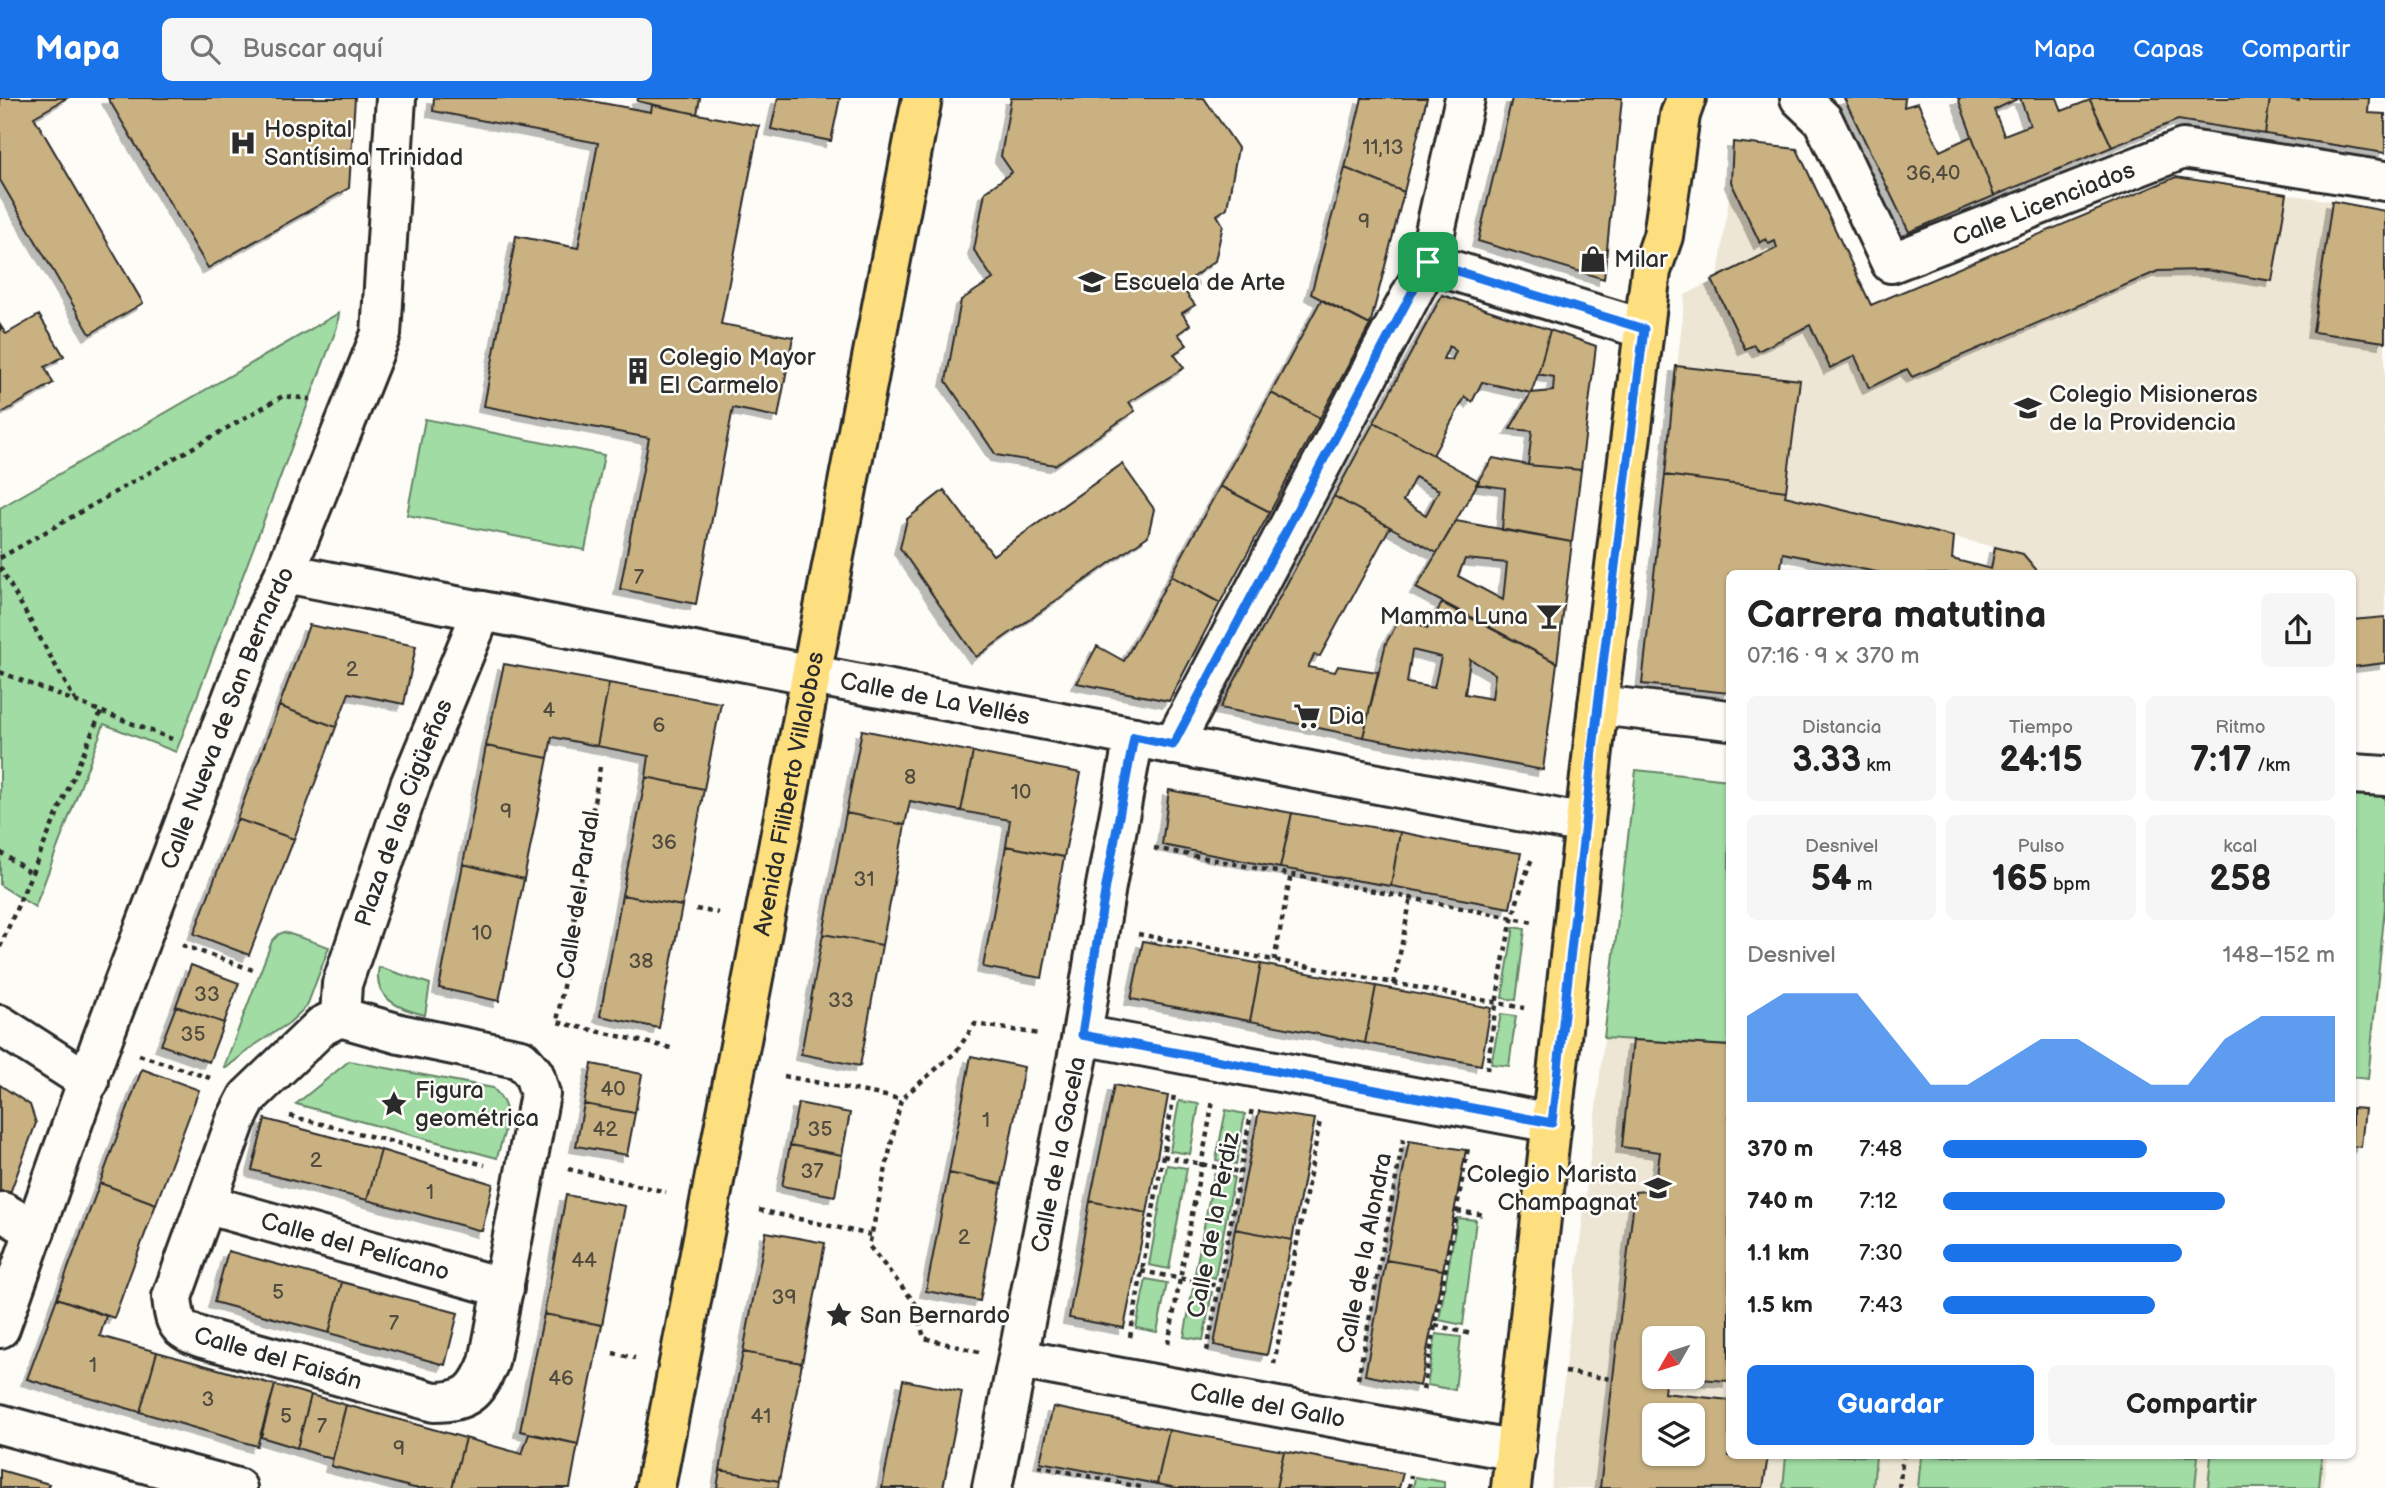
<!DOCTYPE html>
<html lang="es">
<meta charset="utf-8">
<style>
body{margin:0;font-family:"Balsamiq Sans",sans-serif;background:#f6f6f6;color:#222;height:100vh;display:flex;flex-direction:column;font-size:26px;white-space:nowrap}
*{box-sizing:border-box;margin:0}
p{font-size:23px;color:#767676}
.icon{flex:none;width:38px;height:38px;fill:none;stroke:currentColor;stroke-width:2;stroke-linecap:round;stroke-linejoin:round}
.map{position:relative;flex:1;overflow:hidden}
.drawer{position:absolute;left:1726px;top:472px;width:630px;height:889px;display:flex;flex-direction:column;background:#fff;border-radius:10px;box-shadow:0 2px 5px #0004}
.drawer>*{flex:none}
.needle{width:46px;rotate:231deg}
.tools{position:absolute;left:1642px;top:1228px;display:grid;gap:14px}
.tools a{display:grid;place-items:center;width:63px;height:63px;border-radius:10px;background:#fff;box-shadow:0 2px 5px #0004;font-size:35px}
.pin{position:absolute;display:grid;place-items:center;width:60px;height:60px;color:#fff;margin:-30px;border-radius:14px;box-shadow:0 4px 10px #0006}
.round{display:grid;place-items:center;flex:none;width:74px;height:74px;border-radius:10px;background:#f6f6f6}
.overview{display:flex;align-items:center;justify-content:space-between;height:119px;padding:0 21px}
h1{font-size:38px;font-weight:700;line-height:52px}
.figures{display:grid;grid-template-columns:repeat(3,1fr);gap:10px;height:119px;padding:7px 21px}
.figures div{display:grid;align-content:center;border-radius:10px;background:#f6f6f6;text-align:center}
.figures b{font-size:35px;font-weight:700}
.figures small{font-size:19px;font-weight:400}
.figures p{font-size:19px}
.chart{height:196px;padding:14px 21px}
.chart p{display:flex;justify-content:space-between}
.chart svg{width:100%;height:126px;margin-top:7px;fill:#1a73e8;opacity:.7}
.action{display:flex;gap:14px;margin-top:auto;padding:14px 21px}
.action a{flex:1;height:80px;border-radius:10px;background:#1a73e8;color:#fff;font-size:28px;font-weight:700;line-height:80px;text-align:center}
.action a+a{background:#f6f6f6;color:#222}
ul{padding:0 21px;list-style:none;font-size:23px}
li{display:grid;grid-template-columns:112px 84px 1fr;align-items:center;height:52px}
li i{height:18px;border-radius:9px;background:#1a73e8}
header{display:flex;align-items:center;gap:42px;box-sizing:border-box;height:98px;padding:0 35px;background:#1a73e8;color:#fff}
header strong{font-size:33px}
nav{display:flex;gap:38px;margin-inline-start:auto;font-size:24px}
.search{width:490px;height:63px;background:#f6f6f6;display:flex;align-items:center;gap:18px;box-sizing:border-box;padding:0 24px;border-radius:10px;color:#767676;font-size:26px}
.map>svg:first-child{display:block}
</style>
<header>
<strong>Mapa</strong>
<div class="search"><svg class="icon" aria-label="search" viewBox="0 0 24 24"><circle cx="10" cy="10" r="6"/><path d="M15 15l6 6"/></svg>Buscar aquí</div>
<nav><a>Mapa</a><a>Capas</a><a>Compartir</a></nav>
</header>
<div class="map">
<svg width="2385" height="1390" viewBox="0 0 2385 1390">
<defs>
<filter id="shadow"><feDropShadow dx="-6" dy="6" stdDeviation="0" flood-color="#0004"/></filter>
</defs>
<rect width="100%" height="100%" fill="#fdfcf7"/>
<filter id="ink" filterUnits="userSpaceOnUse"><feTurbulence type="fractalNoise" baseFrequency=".0143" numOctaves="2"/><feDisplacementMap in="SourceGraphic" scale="14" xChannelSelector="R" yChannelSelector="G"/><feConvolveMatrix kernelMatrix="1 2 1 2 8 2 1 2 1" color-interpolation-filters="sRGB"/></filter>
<g filter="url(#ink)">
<path fill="#ede6d4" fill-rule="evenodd" d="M1733,44L1797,51L1871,207L2176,79L2332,103L2313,233L2385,244V519L2352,522V476H2040L2023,456L1785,398V393L1665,377L1685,197L1718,180L1731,84Z
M1636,672L1729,682V1358H2327L2323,1390H1551ZM1654,1241H1692V1279H1654ZM1654,1318H1692V1356H1654Z"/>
<path fill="#a0dca3" stroke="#668467" stroke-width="2" d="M339,215L337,229L176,654L104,626L35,809L0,787V410Z
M425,321L604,357L585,452L407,417Z
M1636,672L1729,682V948L1604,940Z
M2352,691L2385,693V809L2368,981L2352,979Z
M1514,829L1525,831L1516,902L1502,900Z
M284,834L329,849L307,908L289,925L255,947L226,970L224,969L272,843L279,836Z
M379,869L430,886L425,917C399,911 372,900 379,869Z
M1501,916L1516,918L1509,968L1491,966Z
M349,963L493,990C517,1014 504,1031 497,1060L296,1006Z
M1179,1003L1199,1006L1190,1056L1170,1053Z
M1226,1012L1245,1016L1236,1066L1216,1062Z
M1167,1067L1187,1070L1169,1171L1149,1167Z
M1214,1076L1234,1079L1215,1180L1195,1175Z
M1457,1120L1476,1122L1463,1227L1439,1222Z
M1146,1181L1167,1185L1157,1234L1136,1230Z
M1193,1190L1212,1194L1203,1242L1184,1239Z
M1436,1236L1461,1239L1455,1292L1427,1287Z
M1786,1358H1876L1873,1390H1783Z
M1921,1358H2198L2195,1390H1918Z
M2211,1358H2322L2319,1390H2208Z
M1415,1379L1444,1384V1390H1413Z"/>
<path fill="#c9b181" stroke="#2b2b2b" stroke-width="2" fill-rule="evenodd" filter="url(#shadow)" d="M0,0H67L34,19L143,205L90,236L0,82Z
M108,0H355L349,90L208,170Z
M434,0H575L651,14L652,7L759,28L721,226L793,239L778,319L733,310L696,506L620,491L649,340L484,308L516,138L578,150L598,45L433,13Z
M638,0H700L697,16L637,3Z
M778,0H840L831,43L771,31Z
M1011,0H1204L1238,50L1227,110L1217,117L1223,127L1215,163L1193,179L1198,187L1186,195L1195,207L1182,215L1190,227L1178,236L1187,247L1174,256L1184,270L1129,304L1135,313L1055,367L996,357L946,283L961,202L993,181L974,152L985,94L1012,74L1001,58Z
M1362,0H1427L1404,94L1345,70Z
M1512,0H1622L1604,181L1478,143Z
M1844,0H1905L1904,9L1918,5L1940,53L1972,38L1994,98L1909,134Z
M1958,0H2019L1994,12L2004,37L2030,27L2020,0H2057L2062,13L2090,2L2112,49L1994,98Z
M2093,0H2270L2265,36L2178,22L2112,49L2090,2Z
M2270,0L2299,3V0H2369L2368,15L2385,16V55L2265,36Z
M1733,44L1797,51L1871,207L2176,79L2287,96L2272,183L2206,172L2158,173L1912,279L1907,271L1869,290L1855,258L1830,270L1810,227L1758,253L1754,247L1745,251L1712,182L1777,150L1775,143L1769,146L1766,141L1760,145L1731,84Z
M1345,70L1404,94L1370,227L1311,196Z
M2332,103L2385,113V244L2313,234Z
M1442,197L1550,232L1538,276L1531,295L1482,284L1472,304L1465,299L1433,357L1374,324ZM1449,248L1456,253L1452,262L1443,261Z
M1321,202L1370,227L1320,320L1271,295Z
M39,217L64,258L45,269L53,285L0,316V227L6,236Z
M1550,232L1596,248L1581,372L1528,367L1532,333L1510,331L1531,295L1553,293L1554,279L1538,276Z
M1676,268L1800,282L1786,393L1665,377Z
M1271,295L1320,320L1270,414L1220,388Z
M1374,324L1479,383L1437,455L1334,398ZM1415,379L1439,392L1426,417L1403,403Z
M1493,360L1528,367L1581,372L1572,444L1502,432L1505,390L1476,386Z
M1122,366L1154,411L1148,438L976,559L900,450L907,421L944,392L993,457Z
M1665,377L1786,393L1785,398L1954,439L1952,461L1991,471L1995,449L2023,456L2040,476H1886L1783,455L1780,476H1729V595L1642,586Z
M1220,388L1270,414L1220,505L1171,478Z
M1334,398L1390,429L1320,558L1314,557L1308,569L1335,574L1338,568L1378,574L1363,639L1220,610Z
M1456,423L1572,444L1557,565L1416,490ZM1465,461L1507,465L1503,502L1458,478Z
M1171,478L1220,505L1169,603L1077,585L1097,548L1124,563Z
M1442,505L1557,565L1543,672L1363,639L1386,545L1402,517L1427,530ZM1412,552L1441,559L1434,590L1407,585ZM1470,561L1495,576L1492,601L1465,596Z
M2385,519V565L2352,569V522Z
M309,527L416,548L404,606L349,595L336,629L279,608Z
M504,566L609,585L597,648L552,639L548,660L486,648Z
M609,585L721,605L704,691L646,679L649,658L597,648Z
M279,608L336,629L294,741L237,721Z
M862,632L973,654L961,713L910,703L905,727L846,715Z
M486,648L548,660L524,781L463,766Z
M973,654L1081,675L1064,759L1006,748L1010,722L961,713Z
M646,679L704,691L682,808L622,797Z
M1169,692L1292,715L1280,770L1162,747Z
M846,715L905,727L882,847L823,836Z
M1292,715L1400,734L1391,788L1280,770Z
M237,721L294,741L249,857L194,836Z
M1400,734L1460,746L1521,755L1510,810L1391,788Z
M1006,748L1064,759L1042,880L983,869Z
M463,766L524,781L499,903L439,890Z
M622,797L682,808L659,930L600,918Z
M823,836L882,847L860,968L801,956Z
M1143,843L1261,866L1250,923L1131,901Z
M1261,866L1376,888L1365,945L1250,923Z
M191,867L239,885L224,925L176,908Z
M1376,888L1491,910L1481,967L1365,945Z
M176,908L224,925L209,964L161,947Z
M1633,942L1729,948V1283L1666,1279L1664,1295L1729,1302V1358H1768L1763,1390H1600L1635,1094L1655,1092L1660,1054L1622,1049ZM1654,1241H1692V1279H1654ZM1654,1318H1692V1356H1654Z
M971,958L1024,969L1002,1086L949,1075Z
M592,966L642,976L635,1015L584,1006Z
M142,971L199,992L156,1106L100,1085Z
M0,987L30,1007L36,1025L0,1122Z
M1114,987L1168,998L1147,1115L1090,1103Z
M798,1005L850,1015L842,1057L790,1047Z
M584,1006L635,1015L627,1057L576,1048Z
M2352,1010L2365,1011L2361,1049L2352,1048Z
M1259,1013L1315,1021L1292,1142L1235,1131Z
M265,1021L381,1052L367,1102L252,1072Z
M1409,1043L1466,1052L1443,1172L1386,1162Z
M790,1047L842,1057L835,1098L782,1088Z
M381,1052L493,1086L482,1133L367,1102Z
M949,1075L1002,1086L980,1203L926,1193Z
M100,1085L156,1106L114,1220L57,1200Z
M566,1097L625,1108L602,1227L544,1216Z
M1090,1103L1147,1115L1124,1230L1069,1220Z
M1235,1131L1292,1142L1267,1257L1214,1247Z
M766,1134L825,1145L802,1265L743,1254Z
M228,1153L342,1184L329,1235L214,1204Z
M1386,1162L1443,1172L1420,1288L1365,1277Z
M342,1184L458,1215L445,1267L329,1235Z
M57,1200L106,1218L100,1238L157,1254L140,1314L27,1281Z
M544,1216L602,1227L578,1346L520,1333Z
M157,1254L275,1287L257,1348L140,1314Z
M743,1254L802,1265L779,1383L720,1372Z
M903,1282L962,1294L943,1390H882Z
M275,1287L311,1297L297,1350L261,1339Z
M311,1297L346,1307L332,1361L297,1350Z
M346,1307L465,1340L452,1390H414L331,1368Z
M1053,1309L1169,1332L1157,1386L1040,1364Z
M1169,1332L1284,1353L1276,1390H1177L1157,1386Z
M529,1336L578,1346L570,1390H452L465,1340L522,1356Z
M1284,1353L1403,1375L1399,1390H1276Z
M0,1372L49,1386L47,1390H0Z
M720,1372L779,1383L778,1390H717Z"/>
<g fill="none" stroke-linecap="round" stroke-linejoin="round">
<defs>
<g id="minor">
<path id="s1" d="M1800,0L1823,22L1891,165L2183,51L2385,83"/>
<path d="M1428,165L1644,231"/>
<path id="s2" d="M285,475L1585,726"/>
<path d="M1598,607L1729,622"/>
<path d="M1173,647L1428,165L1465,0"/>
<path d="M2352,676L2385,678"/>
<path d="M340,919L400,936L521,961L534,976L540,996L489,1264C477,1294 467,1304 434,1304L203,1240C176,1231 175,1226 172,1199L236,1022L248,999L322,928Z"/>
<path id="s3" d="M340,919L342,886L410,687L482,513"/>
<path d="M0,927L89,984"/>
<path d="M1082,937L1552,1025"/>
<path id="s4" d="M205,1106L504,1190"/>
<path d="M3,1114L35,1133"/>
<path id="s5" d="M0,1230L101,945L262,522L285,475L381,236L396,0"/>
<path id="s6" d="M1018,1261L1516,1353"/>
<path d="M0,1326L237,1390"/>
<path id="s7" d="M992,1390L1082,937L1106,788L1134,639"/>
</g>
<g id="major">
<path id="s8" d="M655,1390L922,0"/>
<path d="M1511,1390L1598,607L1644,231L1651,173L1663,138L1680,17L1686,0"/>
</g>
</defs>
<use href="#minor" stroke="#2b2b2b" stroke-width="44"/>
<use href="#major" stroke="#2b2b2b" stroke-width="44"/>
<path stroke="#2b2b2b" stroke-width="4.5" stroke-dasharray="5 5" stroke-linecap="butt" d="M0,460L283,298L310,301
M0,469L75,602
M0,574L172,641
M600,669L557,924L671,950
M1154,750L1533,824
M0,754L31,775
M696,811L718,815
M1138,836L1524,910
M182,847L253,872
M0,849L101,614
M1274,863L1291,776
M1394,886L1411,799
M139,957L210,980
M1487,972C1497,900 1505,825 1533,758
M784,978L901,1001
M290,1018L485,1067
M1163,1058L1240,1074
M568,1071L666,1094
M759,1112L871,1137
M1457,1113L1485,1117
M1141,1173L1219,1188
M1435,1227L1471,1236
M1130,1239L1174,997
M1168,1246L1213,1003
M1207,1253L1252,1010
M979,1254L924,1240L915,1205L869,1148L901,1001L956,954L975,926L1040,936
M613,1255L635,1260
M1274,1266L1320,1023
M1565,1274L1612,1281
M1358,1281L1404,1038
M1423,1292L1468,1050
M1038,1368L1145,1390
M1409,1390L1411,1377
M1899,1390L1903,1358"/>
<use href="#minor" stroke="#fdfcf7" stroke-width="38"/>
<use href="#major" stroke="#fedf80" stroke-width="38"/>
</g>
</g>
<g fill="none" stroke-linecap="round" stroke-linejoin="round" filter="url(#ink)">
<defs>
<path id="route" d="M1428,164L1644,231L1598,607L1552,1025L1082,937L1106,788L1134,639L1173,647Z"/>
</defs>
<use href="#route" stroke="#fff" stroke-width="14"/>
<use href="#route" stroke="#1a73e8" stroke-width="9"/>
</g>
<defs>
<symbol id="hospital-bare" viewBox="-9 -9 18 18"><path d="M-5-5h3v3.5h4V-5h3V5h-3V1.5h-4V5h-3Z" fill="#2b2b2b" stroke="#fdfcf7" stroke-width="2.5" paint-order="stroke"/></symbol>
<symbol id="shop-bare" viewBox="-9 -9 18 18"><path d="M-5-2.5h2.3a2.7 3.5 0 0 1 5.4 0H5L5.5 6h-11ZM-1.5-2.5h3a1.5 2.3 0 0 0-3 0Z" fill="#2b2b2b" stroke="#fdfcf7" stroke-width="2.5" paint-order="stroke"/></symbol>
<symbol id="school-bare" viewBox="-9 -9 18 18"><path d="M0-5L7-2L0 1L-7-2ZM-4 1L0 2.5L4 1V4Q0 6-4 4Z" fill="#2b2b2b" stroke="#fdfcf7" stroke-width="2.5" paint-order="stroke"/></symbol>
<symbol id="building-bare" viewBox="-9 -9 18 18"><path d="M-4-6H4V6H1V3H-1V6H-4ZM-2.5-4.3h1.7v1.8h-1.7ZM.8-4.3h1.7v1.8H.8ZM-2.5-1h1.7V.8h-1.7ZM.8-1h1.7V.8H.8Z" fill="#2b2b2b" stroke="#fdfcf7" stroke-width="2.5" paint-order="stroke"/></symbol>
<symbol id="bar-bare" viewBox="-9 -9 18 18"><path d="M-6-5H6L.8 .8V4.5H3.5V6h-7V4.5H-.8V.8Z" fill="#2b2b2b" stroke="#fdfcf7" stroke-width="2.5" paint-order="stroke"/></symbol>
<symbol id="supermarket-bare" viewBox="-9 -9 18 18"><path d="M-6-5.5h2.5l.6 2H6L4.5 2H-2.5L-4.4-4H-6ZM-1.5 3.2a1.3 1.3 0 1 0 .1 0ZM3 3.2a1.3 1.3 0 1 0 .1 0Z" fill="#2b2b2b" stroke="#fdfcf7" stroke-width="2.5" paint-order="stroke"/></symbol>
<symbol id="sight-bare" viewBox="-9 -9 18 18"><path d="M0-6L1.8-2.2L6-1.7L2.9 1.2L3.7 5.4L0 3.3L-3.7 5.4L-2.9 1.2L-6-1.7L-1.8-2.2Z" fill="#2b2b2b" stroke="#fdfcf7" stroke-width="2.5" paint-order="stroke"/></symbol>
</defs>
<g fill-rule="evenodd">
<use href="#hospital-bare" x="224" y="26" width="38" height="38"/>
<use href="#shop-bare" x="1574" y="142" width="38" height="38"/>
<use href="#school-bare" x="1073" y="165" width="38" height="38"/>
<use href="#building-bare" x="619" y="254" width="38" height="38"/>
<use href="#school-bare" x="2009" y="291" width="38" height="38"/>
<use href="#bar-bare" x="1530" y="499" width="38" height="38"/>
<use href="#supermarket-bare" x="1288" y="599" width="38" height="38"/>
<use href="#sight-bare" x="375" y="987" width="38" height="38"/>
<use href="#school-bare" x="1639" y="1071" width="38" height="38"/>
<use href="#sight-bare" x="820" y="1198" width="38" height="38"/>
</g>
<g text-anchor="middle" stroke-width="5" stroke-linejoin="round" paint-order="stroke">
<g font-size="21" fill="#524c40">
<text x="1383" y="56">11,13</text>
<text x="1933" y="82">36,40</text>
<text x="1364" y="130">9</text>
<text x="639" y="486">7</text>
<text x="352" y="578">2</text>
<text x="549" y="619">4</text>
<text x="659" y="634">6</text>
<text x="910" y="686">8</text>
<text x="1021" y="701">10</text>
<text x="506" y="720">9</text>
<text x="664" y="751">36</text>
<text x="864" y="788">31</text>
<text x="482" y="842">10</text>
<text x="641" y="870">38</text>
<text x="207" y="903">33</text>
<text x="841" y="909">33</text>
<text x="193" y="943">35</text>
<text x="613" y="998">40</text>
<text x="986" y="1029">1</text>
<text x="605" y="1038">42</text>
<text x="820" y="1038">35</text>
<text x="316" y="1069">2</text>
<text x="812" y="1080">37</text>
<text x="430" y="1101">1</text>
<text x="964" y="1146">2</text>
<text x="584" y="1169">44</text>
<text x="278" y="1201">5</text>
<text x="784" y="1206">39</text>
<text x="394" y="1232">7</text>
<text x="93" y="1274">1</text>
<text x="561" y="1287">46</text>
<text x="208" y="1308">3</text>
<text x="286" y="1325">5</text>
<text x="761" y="1325">41</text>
<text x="322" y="1335">7</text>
<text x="399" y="1357">9</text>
</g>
<g font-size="24" fill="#2b2b2b" stroke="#fdfcf7" text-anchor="start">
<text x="264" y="39">Hospital<tspan x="264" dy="28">Santísima Trinidad</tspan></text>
<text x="1614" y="169">Milar</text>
<text x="1113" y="192">Escuela de Arte</text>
<text x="659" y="267">Colegio Mayor<tspan x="659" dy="28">El Carmelo</tspan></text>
<text x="2049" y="304">Colegio Misioneras<tspan x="2049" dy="28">de la Providencia</tspan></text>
<text x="1528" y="526" text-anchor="end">Mamma Luna</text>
<text x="1328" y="626">Dia</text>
<text x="415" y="1000">Figura<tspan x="415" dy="28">geométrica</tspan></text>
<text x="1637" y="1084" text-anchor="end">Colegio Marista<tspan x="1637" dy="28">Champagnat</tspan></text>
<text x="860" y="1225">San Bernardo</text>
</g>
<g font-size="24" fill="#2b2b2b" stroke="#fdfcf7">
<text dy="8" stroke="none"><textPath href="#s1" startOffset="354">Calle Licenciados</textPath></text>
<text dy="8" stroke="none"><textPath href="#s2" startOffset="662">Calle de La Vellés</textPath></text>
<text dy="8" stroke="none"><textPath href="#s5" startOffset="651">Calle Nueva de San Bernardo</textPath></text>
<text dy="8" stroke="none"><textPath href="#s8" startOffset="707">Avenida Filiberto Villalobos</textPath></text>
<text dy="8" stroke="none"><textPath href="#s3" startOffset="215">Plaza de las Cigüeñas</textPath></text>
<text transform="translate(578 797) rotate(-81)" y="8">Calle del Pardal</text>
<text dy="8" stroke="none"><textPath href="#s7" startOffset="340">Calle de la Gacela</textPath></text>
<text transform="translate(1213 1127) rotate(-79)" y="8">Calle de la Perdiz</text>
<text dy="8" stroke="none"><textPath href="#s4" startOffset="156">Calle del Pelícano</textPath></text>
<text transform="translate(1364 1155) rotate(-79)" y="8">Calle de la Alondra</text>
<text transform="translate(278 1260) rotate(16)" y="8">Calle del Faisán</text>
<text dy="8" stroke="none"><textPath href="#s6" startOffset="254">Calle del Gallo</textPath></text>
</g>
</g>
</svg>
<div class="tools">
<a><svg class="needle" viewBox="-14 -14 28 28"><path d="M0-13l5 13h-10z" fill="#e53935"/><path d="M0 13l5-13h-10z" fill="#767676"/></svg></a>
<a><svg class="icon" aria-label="layers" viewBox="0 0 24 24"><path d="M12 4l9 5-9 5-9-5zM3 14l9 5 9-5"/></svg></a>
</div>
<div class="pin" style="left:1428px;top:164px;background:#1e9e55"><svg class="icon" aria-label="arrive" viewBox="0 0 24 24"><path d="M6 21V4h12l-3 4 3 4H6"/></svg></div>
<section class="drawer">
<div class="overview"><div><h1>Carrera matutina</h1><p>07:16 · 9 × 370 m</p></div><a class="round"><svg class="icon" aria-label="share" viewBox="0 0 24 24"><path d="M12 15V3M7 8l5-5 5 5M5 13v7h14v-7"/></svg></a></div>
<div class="figures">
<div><p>Distancia</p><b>3.33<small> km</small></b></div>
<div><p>Tiempo</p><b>24:15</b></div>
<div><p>Ritmo</p><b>7:17<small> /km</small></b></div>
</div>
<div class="figures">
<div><p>Desnivel</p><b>54<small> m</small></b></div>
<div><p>Pulso</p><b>165<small> bpm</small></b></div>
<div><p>kcal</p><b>258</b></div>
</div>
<div class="chart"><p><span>Desnivel</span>148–152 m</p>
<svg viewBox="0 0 160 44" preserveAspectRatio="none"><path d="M0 44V14L10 6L20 6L30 6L40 22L50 38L60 38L70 30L80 22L90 22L100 30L110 38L120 38L130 22L140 14L150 14L160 14V44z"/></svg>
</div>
<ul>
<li><b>370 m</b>7:48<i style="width:52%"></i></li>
<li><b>740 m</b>7:12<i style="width:72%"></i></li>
<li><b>1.1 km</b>7:30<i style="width:61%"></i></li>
<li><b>1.5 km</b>7:43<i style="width:54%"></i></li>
</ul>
<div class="action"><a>Guardar</a><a>Compartir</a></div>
</section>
</div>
